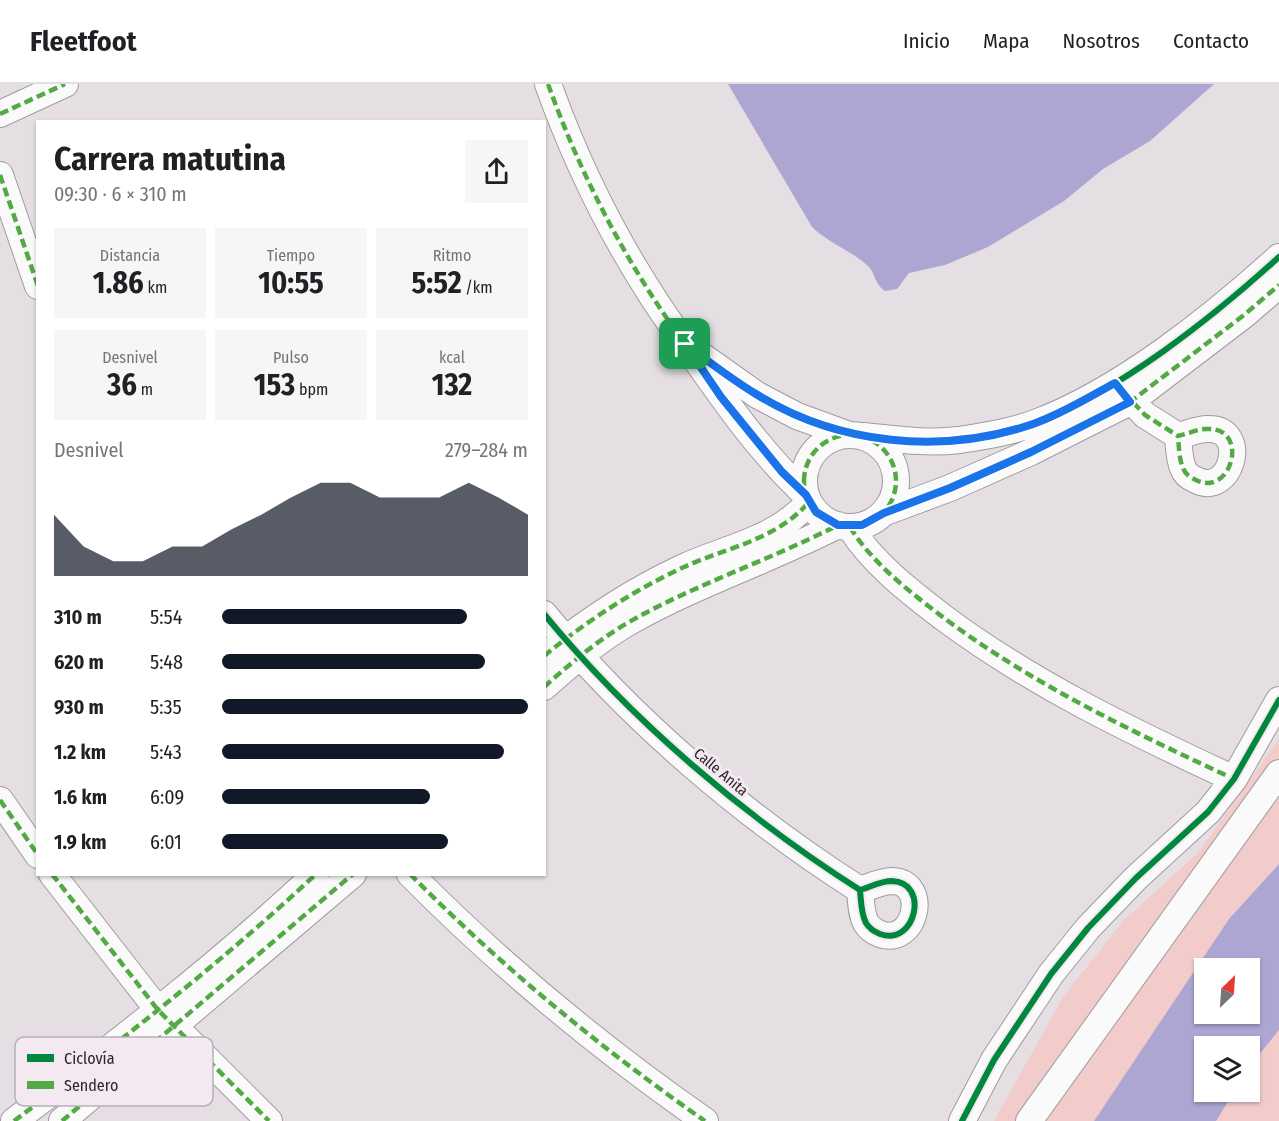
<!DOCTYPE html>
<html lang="es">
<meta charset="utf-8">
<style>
body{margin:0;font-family:"Fira Sans Condensed",sans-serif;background:#f6f6f6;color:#202124;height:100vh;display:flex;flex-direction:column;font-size:22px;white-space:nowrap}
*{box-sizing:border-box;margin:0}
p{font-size:20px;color:#757577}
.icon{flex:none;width:33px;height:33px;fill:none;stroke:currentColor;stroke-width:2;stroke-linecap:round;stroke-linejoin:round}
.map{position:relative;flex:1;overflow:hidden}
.sheet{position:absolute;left:36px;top:36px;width:510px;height:756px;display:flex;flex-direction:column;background:#fff;border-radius:0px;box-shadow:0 2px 4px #0004}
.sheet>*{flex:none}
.needle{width:39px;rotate:25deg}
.buttons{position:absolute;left:1194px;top:874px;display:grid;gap:12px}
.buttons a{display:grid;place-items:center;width:66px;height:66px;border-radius:0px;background:#fff;box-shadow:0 2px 4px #0004;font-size:30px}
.pin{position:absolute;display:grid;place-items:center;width:51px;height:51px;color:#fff;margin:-26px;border-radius:12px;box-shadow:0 3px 9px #0006}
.round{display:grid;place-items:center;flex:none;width:63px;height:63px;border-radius:0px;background:#f6f6f6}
.overview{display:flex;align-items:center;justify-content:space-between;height:102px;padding:0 18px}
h1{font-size:33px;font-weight:700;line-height:45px}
.stats{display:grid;grid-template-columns:repeat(3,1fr);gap:9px;height:102px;padding:6px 18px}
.stats div{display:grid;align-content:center;border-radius:0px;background:#f6f6f6;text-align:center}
.stats b{font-size:30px;font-weight:700}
.stats small{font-size:16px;font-weight:400}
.stats p{font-size:16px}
.chart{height:168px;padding:12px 18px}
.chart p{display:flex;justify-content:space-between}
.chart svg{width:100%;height:108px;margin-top:6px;fill:#111827;opacity:.7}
ul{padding:0 18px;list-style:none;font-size:20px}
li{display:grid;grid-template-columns:96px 72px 1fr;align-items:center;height:45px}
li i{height:15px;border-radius:8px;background:#111827}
header{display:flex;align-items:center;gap:36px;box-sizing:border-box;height:84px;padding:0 30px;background:#fff;border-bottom:2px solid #e0e0e0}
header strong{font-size:28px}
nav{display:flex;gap:33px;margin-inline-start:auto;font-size:21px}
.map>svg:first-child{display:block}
</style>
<header>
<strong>Fleetfoot</strong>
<nav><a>Inicio</a><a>Mapa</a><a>Nosotros</a><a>Contacto</a></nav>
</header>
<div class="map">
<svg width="1279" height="1037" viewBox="0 0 1279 1037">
<rect width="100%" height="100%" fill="#e5dfe3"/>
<path fill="#f2ccca" d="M1279,655V780L1229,835L1094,1037H994L1063,913L1124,836L1198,769Z
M1279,946V1037H1216L1234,1008H1250V982Z"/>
<path fill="#ada5d2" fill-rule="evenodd" d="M728,0H1214L1150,57L1103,85L1064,117L988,163L945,181L909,189L897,205L885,207C873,198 876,189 867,181C850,166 830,160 812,143Z
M1279,780V946L1250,982V963H1204V1008H1234L1216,1037H1094L1229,835ZM1204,885H1250V930H1204Z"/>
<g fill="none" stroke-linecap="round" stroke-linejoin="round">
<defs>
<path id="minor" d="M548,0C581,92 627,181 685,260
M0,30L65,0
M0,91L38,202
M1121,306L1145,331L1178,352C1188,350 1199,344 1209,345C1250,345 1231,414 1196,396C1191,394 1185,390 1183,384C1179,375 1179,363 1178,352
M804 397a46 46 0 1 1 92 0a46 46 0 1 1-92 0Z
M863,352C895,355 928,360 959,356C984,352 1011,348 1035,339C1119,308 1212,234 1279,173
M806,411C759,367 722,313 685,260L757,311L797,332L849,351
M883,429L950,404L1031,368L1130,318L1244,231L1279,201
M850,443C872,479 910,508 944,534C1034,601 1133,648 1234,695
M544,530C631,636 745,733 860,806C861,816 861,830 866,839C869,844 875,848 880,850C916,863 930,798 892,797C881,797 870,803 860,806
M544,572C587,537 634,506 684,483C728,463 776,456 809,418
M544,603C571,579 598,556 629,538C696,500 770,476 838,441
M0,716L38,771
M52,790L158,926L269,1037
M410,790C501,882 599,963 705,1037
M14,1037C118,959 221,879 316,790
M62,1037L353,790
M962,1037L994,976L1051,890L1088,844L1136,794L1208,728L1234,695L1279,616
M1029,1037L1279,689"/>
</defs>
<use href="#minor" stroke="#a09b9e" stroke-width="28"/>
<use href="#minor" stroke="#fbfafb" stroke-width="26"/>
<path stroke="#53aa44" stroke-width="4.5" stroke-dasharray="9 4.5" stroke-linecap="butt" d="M548,0C581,92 627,181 685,260
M0,30L65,0
M0,91L38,202
M1115,299L1145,331L1178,352C1188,350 1199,344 1209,345C1250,345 1231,414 1196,396C1191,394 1185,390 1183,384C1179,375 1179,363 1178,352
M804 397a46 46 0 1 1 92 0a46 46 0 1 1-92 0Z
M806,411C759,367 722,313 685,260L757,311L797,332L849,351
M883,429L950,404L1031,368L1130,318L1244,231L1279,201
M850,443C872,479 910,508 944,534C1034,601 1133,648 1234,695
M544,572C587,537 634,506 684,483C728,463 776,456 809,418
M544,603C571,579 598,556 629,538C696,500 770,476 838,441
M0,716L38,771
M52,790L158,926L269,1037
M410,790C501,882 599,963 705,1037
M14,1037C118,959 221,879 316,790
M62,1037L353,790"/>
<defs>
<path id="cycleway" d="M863,352C895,355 928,360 959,356C984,352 1011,348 1035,339C1119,308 1212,234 1279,173
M544,530C631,636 745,733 860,806C861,816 861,830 866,839C869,844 875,848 880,850C916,863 930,798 892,797C881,797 870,803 860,806
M962,1037L994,976L1051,890L1088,844L1136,794L1208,728L1234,695L1279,616"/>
</defs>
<use href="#cycleway" stroke="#f5e9f1" stroke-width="10"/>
<use href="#cycleway" stroke="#00873e" stroke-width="6"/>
</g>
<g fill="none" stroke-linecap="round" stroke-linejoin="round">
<defs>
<path id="route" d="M685,260C708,277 731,295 756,310C838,361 942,371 1033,340C1062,330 1089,313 1115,299L1130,318L1031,368L950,404L884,429L862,441H838L816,428L806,411L782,388L721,313Z"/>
</defs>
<use href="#route" stroke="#fff" stroke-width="12"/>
<use href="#route" stroke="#1a73e8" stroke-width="8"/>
</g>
<g text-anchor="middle" stroke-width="6" stroke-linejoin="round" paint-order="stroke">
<g font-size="15" fill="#2a2629" stroke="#f5e9f1">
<text transform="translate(721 688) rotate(40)" y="5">Calle Anita</text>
</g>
</g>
<rect x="15" y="953" width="198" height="69" rx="9" fill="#f5e9f1" stroke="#b8aeb5" stroke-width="1.5"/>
<rect x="27" y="970" width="27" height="8" fill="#00873e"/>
<rect x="27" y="997" width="27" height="8" fill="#53aa44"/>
<g font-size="16" fill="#2a2629">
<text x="64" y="980">Ciclovía</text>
<text x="64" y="1007">Sendero</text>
</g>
</svg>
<div class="buttons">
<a><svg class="needle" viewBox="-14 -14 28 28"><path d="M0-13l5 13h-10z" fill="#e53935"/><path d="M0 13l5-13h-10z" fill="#757577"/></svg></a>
<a><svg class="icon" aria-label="layers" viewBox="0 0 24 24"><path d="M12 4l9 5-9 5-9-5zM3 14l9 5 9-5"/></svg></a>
</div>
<div class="pin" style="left:685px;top:260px;background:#1e9e55"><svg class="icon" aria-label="arrive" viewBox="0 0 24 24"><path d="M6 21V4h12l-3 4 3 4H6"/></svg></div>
<section class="sheet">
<div class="overview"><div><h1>Carrera matutina</h1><p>09:30 · 6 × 310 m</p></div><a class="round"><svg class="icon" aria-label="share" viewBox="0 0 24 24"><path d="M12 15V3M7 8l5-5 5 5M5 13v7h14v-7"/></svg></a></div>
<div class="stats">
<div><p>Distancia</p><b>1.86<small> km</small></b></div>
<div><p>Tiempo</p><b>10:55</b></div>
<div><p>Ritmo</p><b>5:52<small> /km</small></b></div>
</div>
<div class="stats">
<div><p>Desnivel</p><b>36<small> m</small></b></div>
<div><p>Pulso</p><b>153<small> bpm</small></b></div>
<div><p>kcal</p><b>132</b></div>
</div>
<div class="chart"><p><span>Desnivel</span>279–284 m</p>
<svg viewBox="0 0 160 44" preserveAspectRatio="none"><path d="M0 44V19L10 32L20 38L30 38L40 32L50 32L60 25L70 19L80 12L90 6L100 6L110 12L120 12L130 12L140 6L150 12L160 19V44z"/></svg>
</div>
<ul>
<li><b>310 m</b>5:54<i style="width:80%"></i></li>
<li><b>620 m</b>5:48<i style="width:86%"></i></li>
<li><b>930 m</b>5:35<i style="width:100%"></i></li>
<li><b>1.2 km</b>5:43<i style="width:92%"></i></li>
<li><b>1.6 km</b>6:09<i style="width:68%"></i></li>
<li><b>1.9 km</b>6:01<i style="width:74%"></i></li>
</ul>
</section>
</div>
